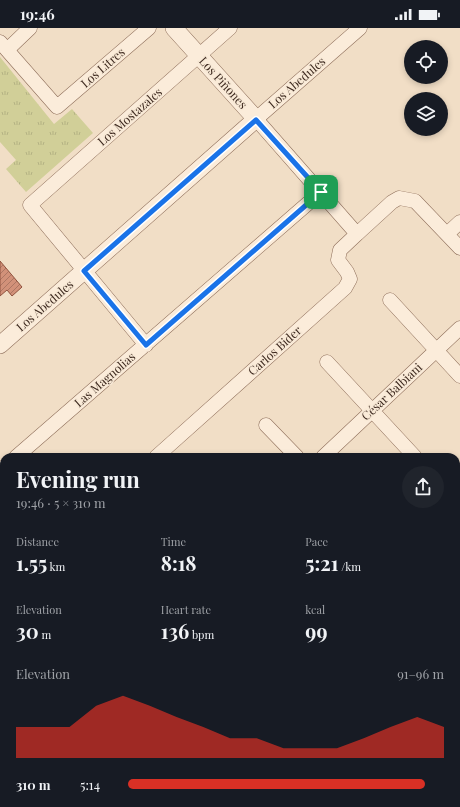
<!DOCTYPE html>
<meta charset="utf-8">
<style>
body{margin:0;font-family:"Playfair Display",serif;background:#20242c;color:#f1f3f6;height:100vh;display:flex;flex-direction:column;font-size:15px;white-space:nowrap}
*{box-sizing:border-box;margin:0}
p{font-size:13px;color:#9ea1a6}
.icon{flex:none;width:22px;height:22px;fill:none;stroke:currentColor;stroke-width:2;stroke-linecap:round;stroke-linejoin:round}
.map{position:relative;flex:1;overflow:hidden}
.panel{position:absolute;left:0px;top:425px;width:460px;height:354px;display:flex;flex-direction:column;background:#171b24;border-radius:12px 12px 0 0;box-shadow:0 2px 6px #0003}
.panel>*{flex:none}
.tools{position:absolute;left:404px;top:12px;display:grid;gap:8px}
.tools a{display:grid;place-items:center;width:44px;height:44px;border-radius:50%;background:#171b24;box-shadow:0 2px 6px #0003;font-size:20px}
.pin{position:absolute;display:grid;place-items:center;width:34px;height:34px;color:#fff;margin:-17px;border-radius:8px;box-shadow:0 2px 6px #0006}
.round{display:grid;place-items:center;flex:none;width:42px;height:42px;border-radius:21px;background:#20242c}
.summary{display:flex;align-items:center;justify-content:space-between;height:68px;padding:0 16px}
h1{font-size:22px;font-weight:700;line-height:30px}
.figures{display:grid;grid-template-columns:repeat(3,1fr);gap:6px;height:68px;padding:4px 16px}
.figures div{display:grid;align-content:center}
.figures b{font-size:20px;font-weight:700}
.figures small{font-size:11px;font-weight:400}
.figures p{font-size:11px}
.chart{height:112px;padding:8px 16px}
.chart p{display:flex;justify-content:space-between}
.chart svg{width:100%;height:72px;margin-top:4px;fill:#d93025;opacity:.7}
ul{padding:0 16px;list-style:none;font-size:13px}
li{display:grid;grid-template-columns:64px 48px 1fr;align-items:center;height:30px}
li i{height:10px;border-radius:5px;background:#d93025}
.status{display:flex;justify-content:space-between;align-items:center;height:28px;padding:0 20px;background:#171b24;direction:ltr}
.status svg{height:11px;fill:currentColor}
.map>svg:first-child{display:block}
</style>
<div class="status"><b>19:46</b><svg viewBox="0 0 49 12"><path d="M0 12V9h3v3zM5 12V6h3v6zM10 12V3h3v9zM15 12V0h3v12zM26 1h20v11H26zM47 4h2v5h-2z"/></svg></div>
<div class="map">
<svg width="460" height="779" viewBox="0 0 460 779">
<defs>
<pattern id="park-tufts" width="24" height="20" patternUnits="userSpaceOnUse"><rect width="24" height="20" fill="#d1cf98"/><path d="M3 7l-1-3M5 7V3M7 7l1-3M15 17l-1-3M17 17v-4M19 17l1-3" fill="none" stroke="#b4b283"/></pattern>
<pattern id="building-hatch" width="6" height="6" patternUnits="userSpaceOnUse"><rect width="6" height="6" fill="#d29179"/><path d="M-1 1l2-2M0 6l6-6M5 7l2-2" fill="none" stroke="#ac7663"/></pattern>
</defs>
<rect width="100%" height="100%" fill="#f1dec6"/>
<path fill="url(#park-tufts)" d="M0,29L54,96L72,81L93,105L26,164L6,141L16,132L0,114Z
M0,517L4,521L3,590L0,585Z"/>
<path fill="url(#building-hatch)" stroke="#8f523e" d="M0,233L22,259L12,268L7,262L0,268Z"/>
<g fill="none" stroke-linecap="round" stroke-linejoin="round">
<defs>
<path id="minor" d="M360,0L256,91L357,206L392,174L399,170L415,173L460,220
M0,14L57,79L149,0
M7,22L30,0
M447,206L460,194
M390,272L460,348
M146,317L30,177L230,0
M327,334L415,429
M266,397L297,429
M16,429L321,164
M156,429L345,260L350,251L347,244L338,232L340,222L357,206
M323,429L460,300
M0,443L4,439
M456,473L460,477
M0,497L4,502
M456,559L460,555
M456,597L460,601
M0,598L4,594
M0,649L4,655
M0,693L4,689
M0,706L4,710
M62,775L65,779
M235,775L239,779
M375,775L379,779
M136,779L140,775"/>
<path id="tertiary" d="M0,317L256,91L174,0"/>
</defs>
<use href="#minor" stroke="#8e6e5a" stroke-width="15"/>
<use href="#tertiary" stroke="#8e6e5a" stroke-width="18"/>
<use href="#minor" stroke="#fbecda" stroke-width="14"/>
<use href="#tertiary" stroke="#fbecda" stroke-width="17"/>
</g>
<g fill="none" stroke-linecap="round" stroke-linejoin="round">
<defs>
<path id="route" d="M256,92L321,164L146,317L84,243Z"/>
</defs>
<use href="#route" stroke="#fff" stroke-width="8"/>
<use href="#route" stroke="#1a73e8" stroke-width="5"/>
</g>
<g text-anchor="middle" stroke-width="3" stroke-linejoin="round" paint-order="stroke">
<g font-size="12" fill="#3d291f" stroke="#f8e9d6">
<text transform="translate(103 40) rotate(-41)" y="4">Los Litres</text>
<text transform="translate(223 55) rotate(48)" y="4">Los Piñones</text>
<text transform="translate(297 55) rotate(-41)" y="4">Los Abedules</text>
<text transform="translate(130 89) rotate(-41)" y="4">Los Mostazales</text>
<text transform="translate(45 278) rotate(-41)" y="4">Los Abedules</text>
<text transform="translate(275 323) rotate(-42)" y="4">Carlos Bider</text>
<text transform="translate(105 352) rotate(-41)" y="4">Las Magnolias</text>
<text transform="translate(392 364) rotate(-43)" y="4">César Balbiani</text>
</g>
</g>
</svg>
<div class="tools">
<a><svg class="icon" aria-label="locate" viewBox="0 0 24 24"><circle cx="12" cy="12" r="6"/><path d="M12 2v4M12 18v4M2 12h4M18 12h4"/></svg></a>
<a><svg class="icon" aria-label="layers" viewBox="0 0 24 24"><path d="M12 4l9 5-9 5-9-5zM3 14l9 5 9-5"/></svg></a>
</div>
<div class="pin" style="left:321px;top:164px;background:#1e9e55"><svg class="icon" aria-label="arrive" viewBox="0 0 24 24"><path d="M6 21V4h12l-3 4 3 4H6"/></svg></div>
<section class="panel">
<div class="summary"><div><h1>Evening run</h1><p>19:46 · 5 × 310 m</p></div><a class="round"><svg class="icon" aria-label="share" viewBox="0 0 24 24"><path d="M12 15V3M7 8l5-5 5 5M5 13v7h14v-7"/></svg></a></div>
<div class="figures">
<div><p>Distance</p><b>1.55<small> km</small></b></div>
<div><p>Time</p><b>8:18</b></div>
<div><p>Pace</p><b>5:21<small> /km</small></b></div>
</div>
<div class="figures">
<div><p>Elevation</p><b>30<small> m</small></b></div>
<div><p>Heart rate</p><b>136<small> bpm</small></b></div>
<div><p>kcal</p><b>99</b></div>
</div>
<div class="chart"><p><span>Elevation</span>91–96 m</p>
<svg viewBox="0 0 160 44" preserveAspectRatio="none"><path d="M0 44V25L10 25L20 25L30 12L40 6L50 12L60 19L70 25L80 32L90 32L100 38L110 38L120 38L130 32L140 25L150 19L160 25V44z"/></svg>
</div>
<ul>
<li><b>310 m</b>5:14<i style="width:94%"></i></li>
</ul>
</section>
</div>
